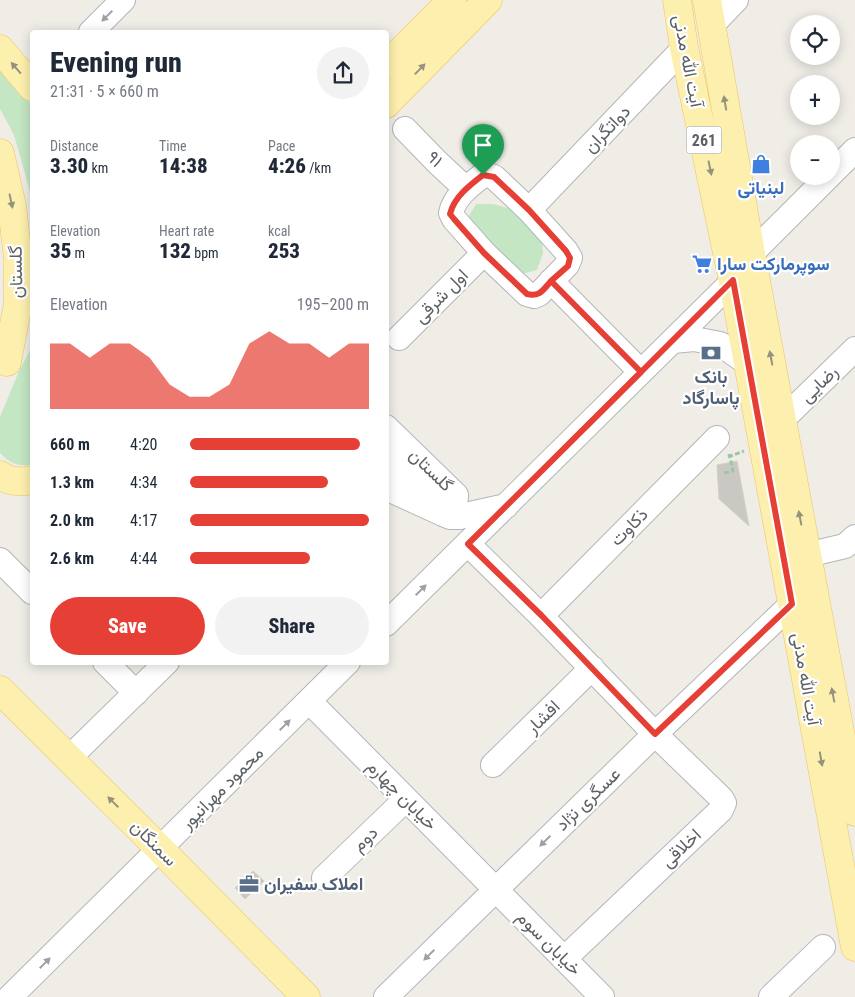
<!DOCTYPE html>
<meta charset="utf-8">
<style>
body{margin:0;font-family:"Roboto Condensed",Vazirmatn,sans-serif;background:#f2f2f3;color:#1f2937;height:100vh;display:flex;flex-direction:column;font-size:19px;white-space:nowrap}
*{box-sizing:border-box;margin:0}
p{font-size:16px;color:#747a83}
.icon{flex:none;width:28px;height:28px;fill:none;stroke:currentColor;stroke-width:2;stroke-linecap:round;stroke-linejoin:round}
.map{position:relative;flex:1;overflow:hidden}
.panel{position:absolute;left:30px;top:30px;width:359px;height:635px;display:flex;flex-direction:column;background:#fff;border-radius:5px;box-shadow:0 2px 12px #0003}
.panel>*{flex:none}
.buttons{position:absolute;left:790px;top:15px;display:grid;gap:10px}
.buttons a{display:grid;place-items:center;width:50px;height:50px;border-radius:50%;background:#fff;box-shadow:0 2px 12px #0003;font-size:25px}
.pin{position:absolute;display:grid;place-items:center;width:42px;height:42px;color:#fff;margin:-51px -21px;border-radius:50% 50% 50% 0;rotate:-45deg;box-shadow:0 0 5px #0007}
.pin .icon{rotate:45deg}
.round{display:grid;place-items:center;flex:none;width:52px;height:52px;border-radius:26px;background:#f2f2f3}
.overview{display:flex;align-items:center;justify-content:space-between;height:85px;padding:0 20px}
h1{font-size:28px;font-weight:800;line-height:38px}
.metrics{display:grid;grid-template-columns:repeat(3,1fr);gap:8px;height:85px;padding:5px 20px}
.metrics div{display:grid;align-content:center}
.metrics b{font-size:21px;font-weight:800}
.metrics small{font-size:14px;font-weight:400}
.metrics p{font-size:14px}
.chart{height:140px;padding:10px 20px}
.chart p{display:flex;justify-content:space-between}
.chart svg{width:100%;height:90px;margin-top:5px;fill:#e63f35;opacity:.7}
.primary-button{display:flex;gap:10px;margin-top:auto;padding:10px 20px}
.primary-button a{flex:1;height:58px;border-radius:30px;background:#e63f35;color:#fff;font-size:20px;font-weight:800;line-height:58px;text-align:center}
.primary-button a+a{background:#f2f2f3;color:#1f2937}
ul{padding:0 20px;list-style:none;font-size:16px}
li{display:grid;grid-template-columns:80px 60px 1fr;align-items:center;height:38px}
li i{height:12px;border-radius:6px;background:#e63f35}
.map>svg:first-child{display:block}
</style>
<div class="map">
<svg width="855" height="997" viewBox="0 0 855 997">
<rect width="100%" height="100%" fill="#efede6"/>
<path fill="#c4e6c3" d="M0,69L32,105V211L31,195L14,135L0,109Z
M476,204H493L514,210L541,236L543,253L537,270L522,274L474,234L469,216Z
M32,347V465C17,466 11,464 0,453V417L19,371Z"/>
<path fill="#cac8c3" stroke="#d4cfc4" d="M737,461L749,526L719,499L717,465Z
M253,871L264,881L245,899L235,888Z"/>
<g fill="none" stroke-linecap="round" stroke-linejoin="round">
<defs>
<path id="minor" d="M711,26L736,0
M91,32L123,0
M405,129L437,162L466,189
M831,174L855,150
M483,175H488L494,177L529,210L566,251L570,258L567,265L539,294L534,296L527,294L484,253L454,219L451,213C454,197 470,185 483,175Z
M529,210L684,48
M751,254L829,176
M551,281L641,372
M399,338L484,253
M673,341L694,339L720,344L749,364
M782,420L855,349
M386,427L456,495C456,504 453,511 443,514L386,488
M386,457L443,514L450,517H460L470,514L506,506
M468,544L541,616L655,734L721,798L724,803L721,810L564,959
M807,555L845,546L855,537
M0,560L32,592
M541,616L717,438
M386,624L733,281
M105,662L136,693
M309,701L602,997
M69,758L167,662
M493,765L592,668
M324,878L406,799
M10,997L348,662
M386,997L655,734L792,604
M771,997L823,947"/>
<path id="major" d="M677,0L684,48L733,281L855,947
M707,0L751,254L855,812
M0,49L32,87
M386,66L452,0
M386,104L488,0
M0,153L12,206L18,259V304L7,362
M0,475C9,482 22,482 32,480
M0,690L160,849L306,997"/>
</defs>
<use href="#minor" stroke="#b3b6ba" stroke-width="26"/>
<use href="#major" stroke="#efc45f" stroke-width="29"/>
<path stroke="#9cc7a7" stroke-width="3" stroke-dasharray="5 2.5" stroke-linecap="butt" d="M728,457L744,451
M724,473L733,471L730,457L729,454"/>
<use href="#minor" stroke="#fff" stroke-width="24"/>
<use href="#major" stroke="#fdefad" stroke-width="28"/>
</g>
<defs><path id="oneway-solid" d="M-6-.8H1V-3.2L6.5 0L1 3.2V.8H-6Z" transform="scale(1.25)"/></defs>
<g fill="#9ea0a3">
<use href="#oneway-solid" transform="translate(107 16) rotate(135)"/>
<use href="#oneway-solid" transform="translate(421 590) rotate(-45)"/>
<use href="#oneway-solid" transform="translate(285 725) rotate(-45)"/>
<use href="#oneway-solid" transform="translate(545 841) rotate(136)"/>
<use href="#oneway-solid" transform="translate(429 955) rotate(136)"/>
<use href="#oneway-solid" transform="translate(45 963) rotate(-45)"/>
</g>
<g fill="#95937f">
<use href="#oneway-solid" transform="translate(16 68) rotate(-131)"/>
<use href="#oneway-solid" transform="translate(420 69) rotate(-46)"/>
<use href="#oneway-solid" transform="translate(725 103) rotate(-100)"/>
<use href="#oneway-solid" transform="translate(710 168) rotate(78)"/>
<use href="#oneway-solid" transform="translate(11 201) rotate(78)"/>
<use href="#oneway-solid" transform="translate(771 358) rotate(-101)"/>
<use href="#oneway-solid" transform="translate(800 518) rotate(-101)"/>
<use href="#oneway-solid" transform="translate(833 695) rotate(-101)"/>
<use href="#oneway-solid" transform="translate(821 759) rotate(80)"/>
<use href="#oneway-solid" transform="translate(113 802) rotate(-135)"/>
</g>
<g fill="none" stroke-linecap="round" stroke-linejoin="round">
<defs>
<path id="route" d="M483,175L494,177L529,210L566,251L570,258L568,266L551,281L641,372L468,544L542,616L655,734L792,604L733,280L641,372L551,281C543,290 540,297 527,294L484,253L454,219L450,214C454,197 470,185 483,175"/>
</defs>
<use href="#route" stroke="#fff" stroke-width="10"/>
<use href="#route" stroke="#e63f35" stroke-width="6"/>
</g>
<defs>
<symbol id="shop-bare" viewBox="-9 -9 18 18"><path d="M-5-2.5h2.3a2.7 3.5 0 0 1 5.4 0H5L5.5 6h-11ZM-1.5-2.5h3a1.5 2.3 0 0 0-3 0Z" fill="#3f7fe0" stroke="#fff" stroke-width="2.5" paint-order="stroke"/></symbol>
<symbol id="supermarket-bare" viewBox="-9 -9 18 18"><path d="M-6-5.5h2.5l.6 2H6L4.5 2H-2.5L-4.4-4H-6ZM-1.5 3.2a1.3 1.3 0 1 0 .1 0ZM3 3.2a1.3 1.3 0 1 0 .1 0Z" fill="#3f7fe0" stroke="#fff" stroke-width="2.5" paint-order="stroke"/></symbol>
<symbol id="bank-bare" viewBox="-9 -9 18 18"><path d="M-6-4H6V4H-6ZM0-2.3a2.3 2.3 0 1 0 0 4.6a2.3 2.3 0 1 0 0-4.6Z" fill="#5c6f8a" stroke="#fff" stroke-width="2.5" paint-order="stroke"/></symbol>
<symbol id="office-bare" viewBox="-9 -9 18 18"><path d="M-6-3h4V-5.5h4V-3h4V5H-6ZM-1-4.5V-3h2v-1.5ZM-6 0V1H6V0Z" fill="#5c6f8a" stroke="#fff" stroke-width="2.5" paint-order="stroke"/></symbol>
</defs>
<g fill-rule="evenodd">
<use href="#shop-bare" x="747" y="150" width="28" height="28"/>
<use href="#supermarket-bare" x="688" y="250" width="28" height="28"/>
<use href="#bank-bare" x="697" y="339" width="28" height="28"/>
<use href="#office-bare" x="235" y="870" width="28" height="28"/>
</g>
<g text-anchor="middle" stroke-width="4.5" stroke-linejoin="round" paint-order="stroke">
<rect fill="#fff" stroke="#8e9094" stroke-width="1" x="686.5" y="126.5" width="35" height="27" rx="4"/>
<g font-size="16" font-weight="bold" fill="#5d6166">
<text x="704" y="146">261</text>
</g>
<g font-size="18" fill="#5d6166" stroke="#fff">
<text transform="translate(688 61) rotate(79)" y="6">آیت الله مدنی</text>
<text transform="translate(607 129) rotate(-46)" y="6">دواتگران</text>
<text transform="translate(435 159) rotate(45)" y="6">۹۱</text>
<text transform="translate(16 272) rotate(-91)" y="6">گلستان</text>
<text transform="translate(441 296) rotate(-45)" y="6">اول شرقی</text>
<text transform="translate(819 384) rotate(-44)" y="6">رضایی</text>
<text transform="translate(431 470) rotate(44)" y="6">گلستان</text>
<text transform="translate(629 527) rotate(-45)" y="6">ذکاوت</text>
<text transform="translate(806 679) rotate(80)" y="6">آیت الله مدنی</text>
<text transform="translate(543 717) rotate(-44)" y="6">افشار</text>
<text transform="translate(222 788) rotate(-45)" y="6">محمود مهرانپور</text>
<text transform="translate(402 795) rotate(45)" y="6">خیابان چهارم</text>
<text transform="translate(588 799) rotate(-44)" y="6">عسگری نژاد</text>
<text transform="translate(365 839) rotate(-44)" y="6">دوم</text>
<text transform="translate(154 843) rotate(45)" y="6">سمنگان</text>
<text transform="translate(681 848) rotate(-43)" y="6">اخلاقی</text>
<text transform="translate(549 943) rotate(45)" y="6">خیابان سوم</text>
</g>
<g font-size="18" font-weight="bold" fill="#366cbe" stroke="#fff">
<text x="761" y="194">لبنیاتی</text>
<text x="717" y="270" text-anchor="start">سوپرمارکت سارا</text>
</g>
<g font-size="18" font-weight="bold" fill="#4e5e75" stroke="#fff">
<text x="711" y="383">بانک<tspan x="711" dy="21">پاسارگاد</tspan></text>
<text x="264" y="890" text-anchor="start">املاک سفیران</text>
</g>
</g>
</svg>
<div class="buttons">
<a><svg class="icon" aria-label="locate" viewBox="0 0 24 24"><circle cx="12" cy="12" r="6"/><path d="M12 2v4M12 18v4M2 12h4M18 12h4"/></svg></a>
<a>+</a>
<a>−</a>
</div>
<div class="pin" style="left:483px;top:175px;background:#1e9e55"><svg class="icon" aria-label="arrive" viewBox="0 0 24 24"><path d="M6 21V4h12l-3 4 3 4H6"/></svg></div>
<section class="panel">
<div class="overview"><div><h1>Evening run</h1><p>21:31 · 5 × 660 m</p></div><a class="round"><svg class="icon" aria-label="share" viewBox="0 0 24 24"><path d="M12 15V3M7 8l5-5 5 5M5 13v7h14v-7"/></svg></a></div>
<div class="metrics">
<div><p>Distance</p><b>3.30<small> km</small></b></div>
<div><p>Time</p><b>14:38</b></div>
<div><p>Pace</p><b>4:26<small> /km</small></b></div>
</div>
<div class="metrics">
<div><p>Elevation</p><b>35<small> m</small></b></div>
<div><p>Heart rate</p><b>132<small> bpm</small></b></div>
<div><p>kcal</p><b>253</b></div>
</div>
<div class="chart"><p><span>Elevation</span>195–200 m</p>
<svg viewBox="0 0 160 44" preserveAspectRatio="none"><path d="M0 44V12L10 12L20 19L30 12L40 12L50 19L60 32L70 38L80 38L90 32L100 12L110 6L120 12L130 12L140 19L150 12L160 12V44z"/></svg>
</div>
<ul>
<li><b>660 m</b>4:20<i style="width:95%"></i></li>
<li><b>1.3 km</b>4:34<i style="width:77%"></i></li>
<li><b>2.0 km</b>4:17<i style="width:100%"></i></li>
<li><b>2.6 km</b>4:44<i style="width:67%"></i></li>
</ul>
<div class="primary-button"><a>Save</a><a>Share</a></div>
</section>
</div>
